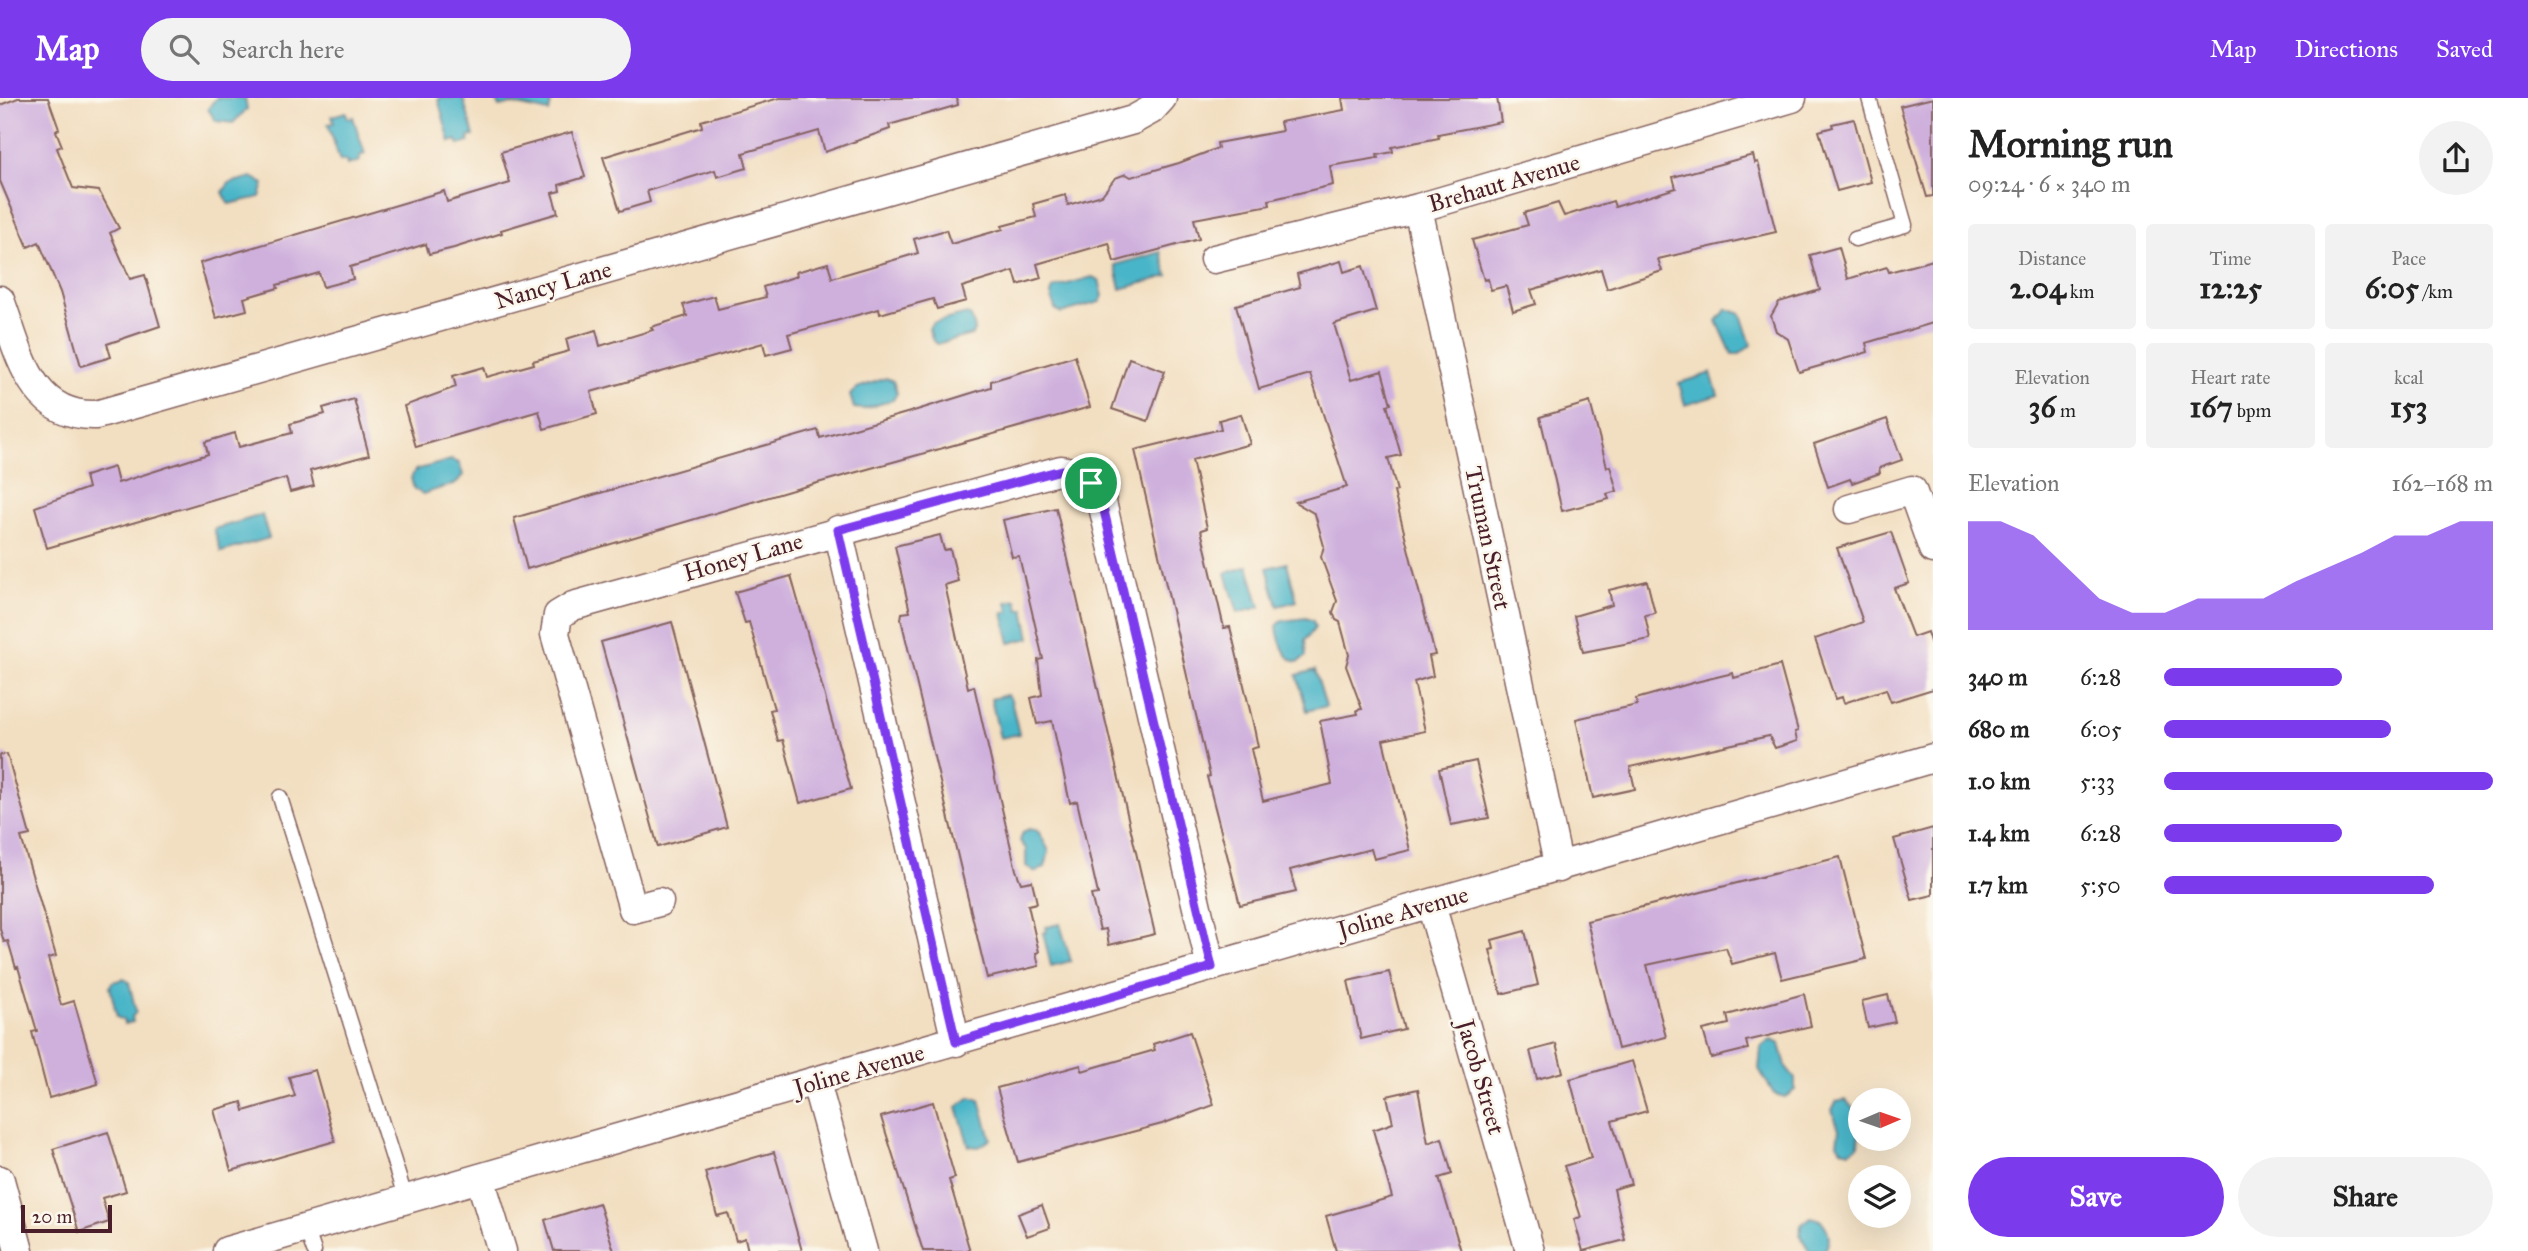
<!DOCTYPE html>
<meta charset="utf-8">
<style>
body{margin:0;font-family:"IM FELL Great Primer",serif;background:#f2f2f2;color:#222;height:100vh;display:flex;flex-direction:column;font-size:26px;white-space:nowrap}
*{box-sizing:border-box;margin:0}
p{font-size:23px;color:#767676}
.icon{flex:none;width:38px;height:38px;fill:none;stroke:currentColor;stroke-width:2;stroke-linecap:round;stroke-linejoin:round}
.map{position:relative;flex:1;overflow:hidden}
.sheet{display:flex;flex-direction:column;background:#fff;width:595px}
.sheet>*{flex:none}
.needle{width:46px;rotate:88deg}
.tools{position:absolute;left:1848px;top:990px;display:grid;gap:14px}
.tools a{display:grid;place-items:center;width:63px;height:63px;border-radius:50%;background:#fff;box-shadow:0 7px 28px #0002;font-size:35px}
.scale{position:absolute;left:21px;bottom:18px;width:91px;box-sizing:border-box;padding-left:7px;border:4px solid #4a1f2b;border-top:0;font-size:19px;line-height:24px;white-space:nowrap;color:#4a1f2b;-webkit-text-stroke:5px #fbf7ec;paint-order:stroke}
.pin{position:absolute;display:grid;place-items:center;width:60px;height:60px;color:#fff;margin:-30px;border:4px solid #fff;border-radius:50%;box-shadow:0 2px 7px #0007}
.round{display:grid;place-items:center;flex:none;width:74px;height:74px;border-radius:37px;background:#f2f2f2}
.overview{display:flex;align-items:center;justify-content:space-between;height:119px;padding:0 35px}
h1{font-size:38px;font-weight:700;line-height:52px}
.metrics{display:grid;grid-template-columns:repeat(3,1fr);gap:10px;height:119px;padding:7px 35px}
.metrics div{display:grid;align-content:center;border-radius:7px;background:#f2f2f2;text-align:center}
.metrics b{font-size:30px;font-weight:700}
.metrics small{font-size:19px;font-weight:400}
.metrics p{font-size:19px}
.chart{height:196px;padding:14px 35px}
.chart p{display:flex;justify-content:space-between}
.chart svg{width:100%;height:126px;margin-top:7px;fill:#7c3aed;opacity:.7}
.primary-button{display:flex;gap:14px;margin-top:auto;padding:14px 35px}
.primary-button a{flex:1;height:80px;border-radius:42px;background:#7c3aed;color:#fff;font-size:28px;font-weight:700;line-height:80px;text-align:center}
.primary-button a+a{background:#f2f2f2;color:#222}
ul{padding:0 35px;list-style:none;font-size:23px}
li{display:grid;grid-template-columns:112px 84px 1fr;align-items:center;height:52px}
li i{height:18px;border-radius:9px;background:#7c3aed}
header{display:flex;align-items:center;gap:42px;box-sizing:border-box;height:98px;padding:0 35px;background:#7c3aed;color:#fff}
header strong{font-size:33px}
nav{display:flex;gap:38px;margin-inline-start:auto;font-size:24px}
.search{width:490px;height:63px;background:#f2f2f2;display:flex;align-items:center;gap:18px;box-sizing:border-box;padding:0 24px;border-radius:38px;color:#767676;font-size:26px}
main{display:flex;flex:1;min-height:0}
.map>svg:first-child{display:block}
</style>
<header>
<strong>Map</strong>
<div class="search"><svg class="icon" aria-label="search" viewBox="0 0 24 24"><circle cx="10" cy="10" r="6"/><path d="M15 15l6 6"/></svg>Search here</div>
<nav><a>Map</a><a>Directions</a><a>Saved</a></nav>
</header>
<main>
<div class="map">
<svg width="1933" height="1153" viewBox="0 0 1933 1153">
<rect width="100%" height="100%" fill="#fbf7ec"/>
<filter id="ink" filterUnits="userSpaceOnUse"><feTurbulence type="fractalNoise" baseFrequency=".0143" numOctaves="2"/><feDisplacementMap in="SourceGraphic" scale="14" xChannelSelector="R" yChannelSelector="G"/><feConvolveMatrix kernelMatrix="1 2 1 2 8 2 1 2 1" color-interpolation-filters="sRGB"/></filter>
<filter id="wash" filterUnits="userSpaceOnUse"><feTurbulence type="fractalNoise" baseFrequency=".00686" numOctaves="4" result="noise"/><feDisplacementMap in="SourceGraphic" scale="28" xChannelSelector="R" yChannelSelector="G"/><feGaussianBlur stdDeviation="1.57" result="paint"/><feColorMatrix in="noise" values="0 0 0 0 0 0 0 0 0 0 0 0 0 0 0 0 0 1.4 0 .05"/><feComposite in="paint" operator="in"/></filter>
<g filter="url(#wash)">
<rect width="100%" height="100%" fill="#f2dec0"/>
<path fill="#4ab5c8" stroke="#4a6a7a" stroke-width="2" d="M216,0H245L247,11L233,25L216,23L208,11Z
M441,0H463L474,38L468,39L469,44L459,47L457,42L450,44L438,1Z
M493,0H552L549,14L512,6L499,9L497,1Z
M346,14L348,21L353,19L365,56L359,58L360,63L347,67L346,62L340,63L328,26L334,25L332,18Z
M252,79L264,86L260,99L229,106L223,94L229,85Z
M1161,154L1168,178L1121,191L1115,167Z
M1092,179L1099,182L1103,198L1100,204L1061,215L1055,211L1051,196L1053,190Z
M1727,211L1741,216L1751,247L1740,256H1732L1717,223Z
M967,216L971,219L975,231L972,237L937,246L933,243L929,231L932,225Z
M1711,275L1718,297L1685,307L1679,285Z
M886,280L893,283L897,295L893,302L864,311L854,310L850,297L857,290Z
M451,362L459,365L463,377L457,385L423,396L414,391L411,380L415,372Z
M262,417L269,440L221,454L214,431Z
M1287,465L1297,503L1278,508L1267,470Z
M1248,468L1260,509L1238,515L1226,475Z
M1017,502L1019,512L1024,511L1030,540L1010,545L1003,515L1009,514L1007,504Z
M1306,520L1313,523L1315,530L1305,542L1306,558L1298,564C1284,562 1278,540 1277,528L1282,523Z
M1315,572L1326,608L1307,613L1297,577Z
M1007,597L1011,602L1019,636L1000,640L991,601Z
M1029,731L1038,733L1049,753L1045,769L1036,774L1026,768V751L1020,743L1023,734Z
M1060,826L1071,863L1051,868L1043,835L1047,834L1046,829Z
M124,881L129,884L136,914L132,919L133,924L124,926L123,922L117,919L110,889L112,884Z
M1771,942L1780,946L1787,971L1795,981V992L1785,999L1774,996L1759,971L1761,949Z
M971,999L980,1002L991,1041L979,1049L969,1048L957,1009Z
M1846,1002L1860,1019L1858,1048L1850,1053L1841,1051L1837,1045L1839,1031L1832,1012L1836,1004Z
M1811,1119C1827,1121 1834,1140 1824,1153H1809L1800,1136L1801,1127Z"/>
<g id="blocks">
<path fill="#cfb0dd" d="M18,0H48L59,31L56,33L62,48L57,50L73,90L99,93L119,130L110,135L130,181L145,177L160,228L107,246L111,259L81,268L60,194L39,144L28,149L0,83V7Z
M779,0H957L958,7L889,27L890,31L825,54L819,33L743,55L747,70L717,79L715,72L647,93L650,104L620,113L603,59L702,29L701,23Z
M1342,0H1497L1501,24L1438,36L1439,40L1392,49L1393,54L1377,57L1378,60L1330,68L1333,87L1269,102L1270,107L1194,121L1199,141L1114,164L1109,145L1037,166L1041,180L1018,187L1014,173L962,189L966,203L937,211L933,201L880,216L879,211L788,236L792,250L766,257L763,245L591,294L597,316L544,331L539,313L416,349L404,308L456,289L453,278L484,269L487,279L534,266L533,263L569,253L566,241L596,232L600,248L653,232L651,229L687,218L683,207L714,198L718,211L766,199L763,189L797,178L796,174L828,165L832,180L918,155L914,141L946,132L951,146L1003,131L1002,128L1036,119L1033,106L1065,97L1068,107L1102,97L1115,80L1126,76L1131,79L1179,65L1218,50L1217,45L1282,33L1280,24L1344,12Z
M1933,0V98L1927,99L1900,8Z
M1854,21L1871,84L1837,93L1819,33L1833,29L1832,26Z
M572,34L585,79L559,87L560,93L552,95L558,115L501,132L502,135L454,150L429,156L426,146L350,169L353,181L323,189L319,175L277,187L278,190L244,200L247,212L216,220L200,165L444,93L447,104L510,85L501,54Z
M1753,57L1755,65L1758,64L1776,134L1658,161L1662,173L1607,191L1601,171L1531,192L1536,206L1513,213L1506,188L1491,192L1488,181L1484,182L1472,142L1528,127L1524,115L1558,105L1564,118L1613,103L1615,109L1676,90L1673,79Z
M1839,149L1848,181L1887,169L1889,174L1933,162V225L1866,245L1868,254L1799,274L1788,241L1776,233L1771,218L1779,204L1820,192L1810,157Z
M1341,163L1344,174L1363,168L1376,213L1334,226L1351,282L1382,273L1391,306L1387,307L1401,357L1388,360L1397,393L1394,394L1435,557L1429,558L1433,578L1414,584L1425,633L1383,642L1410,752L1374,761L1371,751L1290,772L1296,794L1240,807L1207,679L1210,678L1135,352L1221,331L1219,322L1241,316L1250,346L1192,362L1207,430L1201,432L1224,530L1230,529L1253,625L1258,649L1251,651L1263,703L1332,686L1320,623L1358,616L1357,612L1362,611L1346,568L1349,557L1340,524L1336,522L1333,514L1337,503L1321,459L1324,448L1315,416L1295,404L1347,389L1310,276L1259,291L1236,207L1300,189L1297,176Z
M1075,258L1090,309L796,391L527,471L514,420L818,332L820,340L917,312L991,289V283Z
M1129,260L1165,273L1148,323L1112,311Z
M354,301L369,357L310,373L314,388L290,394L286,380L47,450L35,409L88,390L85,378L114,369L118,385L208,356L205,344L235,335L239,349L292,335L290,326L325,316L323,310Z
M1590,304L1607,369L1610,368L1617,393L1607,396L1609,401L1562,413L1540,319Z
M1887,321L1902,362L1879,370L1880,375L1852,385L1850,381L1828,389L1814,346Z
M1056,410L1155,836L1109,847L1106,831L1100,832L1091,797L1098,796L1077,703L1070,705L1052,623L1037,626L1031,600L1042,597L1038,562L1043,561L1019,458L1012,459L1003,422Z
M1891,434L1909,485L1894,490L1913,539L1927,534L1933,553V591L1891,604L1886,591L1844,605L1842,599L1835,601L1815,541L1863,524L1837,450Z
M940,437L944,452L950,451L958,483L945,487L968,590L974,588L1016,772L1021,785L1032,783L1037,805L1028,807L1039,854L1036,855L1039,868L987,880L901,521L902,515L910,514L895,448Z
M791,478L851,691L800,705L783,642L778,643L770,612L774,611L749,524L745,525L735,494Z
M1647,483L1655,515L1645,517L1650,541L1583,554L1574,518L1612,507L1609,492Z
M672,524L727,729L658,749L601,544Z
M1780,567L1798,633L1795,634L1797,643L1775,650L1769,638L1630,669L1635,691L1593,700L1576,621L1637,607L1636,601L1696,584L1733,575L1734,580Z
M7,656L30,737L21,739L56,858L48,860L61,907L74,903L98,986L49,1000L32,934L37,933L18,869L16,870L8,843L4,844L0,831V657Z
M1476,663L1489,720L1451,727L1439,671Z
M1933,730V797L1912,802L1894,741Z
M1840,759L1866,861L1782,881L1775,855L1732,866L1726,850L1647,867L1666,939L1618,951L1587,823Z
M1525,833L1538,887L1501,896L1490,852L1494,851L1492,842Z
M1389,874L1404,931L1361,941L1348,883Z
M1804,896L1811,928L1746,943L1748,951L1711,960L1703,932L1729,926L1727,917Z
M1888,897L1895,924L1868,930L1862,903Z
M1190,934L1214,1007L1162,1026L1018,1064L997,990L1081,967L1082,973L1155,952L1153,946Z
M1556,946L1563,974L1537,981L1530,953Z
M1632,963L1647,1013L1612,1023L1631,1086L1614,1091L1625,1142L1583,1153L1574,1121L1581,1119L1564,1068L1591,1060L1570,981Z
M315,972L335,1043L231,1073L214,1012L242,1004L244,1013L295,998L289,979Z
M1418,991L1428,1045L1442,1040L1452,1076L1439,1080L1461,1153H1336L1326,1118L1392,1099L1373,1032L1393,1025L1387,998Z
M933,1004L955,1080L949,1082L970,1153H923L881,1019Z
M108,1034L126,1093L102,1100L109,1124L79,1134L53,1051Z
M774,1054L778,1067L802,1153H748L745,1140L736,1143L728,1115L717,1118L705,1074Z
M599,1105L614,1153H554L545,1122Z
M1042,1107L1050,1130L1027,1138L1018,1116Z"/>
</g>
</g>
<g filter="url(#ink)">
<use href="#blocks" fill-opacity="0" stroke="#85625f" stroke-width="2"/>
<g fill="none" stroke-linecap="round" stroke-linejoin="round">
<defs>
<path id="lane" d="M1855,141L1905,127L1869,0
M280,699L406,1102
M306,1130L314,1153"/>
<path id="street" d="M1418,110L1559,770
M1214,161L1418,110L1792,0
M0,202C19,252 29,319 96,317L1133,22L1151,12L1162,0
M1849,411L1912,392L1933,451
M838,432L956,944
M659,804L633,811L555,536L558,517L573,508L1061,372L1079,375L1101,400L1211,869
M1431,806L1530,1153
M816,985L863,1153
M480,1080L502,1153
M0,1082L19,1153
M227,1153L1933,660"/>
</defs>
<use href="#lane" stroke="#85625f" stroke-width="17"/>
<use href="#street" stroke="#85625f" stroke-width="31"/>
<use href="#lane" stroke="#fff" stroke-width="14"/>
<use href="#street" stroke="#fff" stroke-width="28"/>
</g>
</g>
<g fill="none" stroke-linecap="round" stroke-linejoin="round" filter="url(#ink)">
<defs>
<path id="route" d="M1061,372C1082,376 1090,383 1101,400L1212,869L956,944L838,432Z"/>
</defs>
<use href="#route" stroke="#fff" stroke-width="14"/>
<use href="#route" stroke="#7c3aed" stroke-width="9"/>
</g>
<g text-anchor="middle" stroke-width="5" stroke-linejoin="round" paint-order="stroke">
<g font-size="24" fill="#4a1f2b" stroke="#fbf7ec">
<text transform="translate(1504 85) rotate(-16)" y="8">Brehaut Avenue</text>
<text transform="translate(553 187) rotate(-16)" y="8">Nancy Lane</text>
<text transform="translate(1488 440) rotate(78)" y="8">Truman Street</text>
<text transform="translate(743 459) rotate(-16)" y="8">Honey Lane</text>
<text transform="translate(1403 814) rotate(-16)" y="8">Joline Avenue</text>
<text transform="translate(859 972) rotate(-16)" y="8">Joline Avenue</text>
<text transform="translate(1481 979) rotate(74)" y="8">Jacob Street</text>
</g>
</g>
</svg>
<div class="tools">
<a><svg class="needle" viewBox="-14 -14 28 28"><path d="M0-13l5 13h-10z" fill="#e53935"/><path d="M0 13l5-13h-10z" fill="#767676"/></svg></a>
<a><svg class="icon" aria-label="layers" viewBox="0 0 24 24"><path d="M12 4l9 5-9 5-9-5zM3 14l9 5 9-5"/></svg></a>
</div>
<div class="scale">20 m</div>
<div class="pin" style="left:1091px;top:385px;background:#1e9e55"><svg class="icon" aria-label="arrive" viewBox="0 0 24 24"><path d="M6 21V4h12l-3 4 3 4H6"/></svg></div>
</div>
<section class="sheet">
<div class="overview"><div><h1>Morning run</h1><p>09:24 · 6 × 340 m</p></div><a class="round"><svg class="icon" aria-label="share" viewBox="0 0 24 24"><path d="M12 15V3M7 8l5-5 5 5M5 13v7h14v-7"/></svg></a></div>
<div class="metrics">
<div><p>Distance</p><b>2.04<small> km</small></b></div>
<div><p>Time</p><b>12:25</b></div>
<div><p>Pace</p><b>6:05<small> /km</small></b></div>
</div>
<div class="metrics">
<div><p>Elevation</p><b>36<small> m</small></b></div>
<div><p>Heart rate</p><b>167<small> bpm</small></b></div>
<div><p>kcal</p><b>153</b></div>
</div>
<div class="chart"><p><span>Elevation</span>162–168 m</p>
<svg viewBox="0 0 160 44" preserveAspectRatio="none"><path d="M0 44V6L10 6L20 11L30 22L40 33L50 38L60 38L70 33L80 33L90 33L100 27L110 22L120 17L130 11L140 11L150 6L160 6V44z"/></svg>
</div>
<ul>
<li><b>340 m</b>6:28<i style="width:54%"></i></li>
<li><b>680 m</b>6:05<i style="width:69%"></i></li>
<li><b>1.0 km</b>5:33<i style="width:100%"></i></li>
<li><b>1.4 km</b>6:28<i style="width:54%"></i></li>
<li><b>1.7 km</b>5:50<i style="width:82%"></i></li>
</ul>
<div class="primary-button"><a>Save</a><a>Share</a></div>
</section>
</main>
